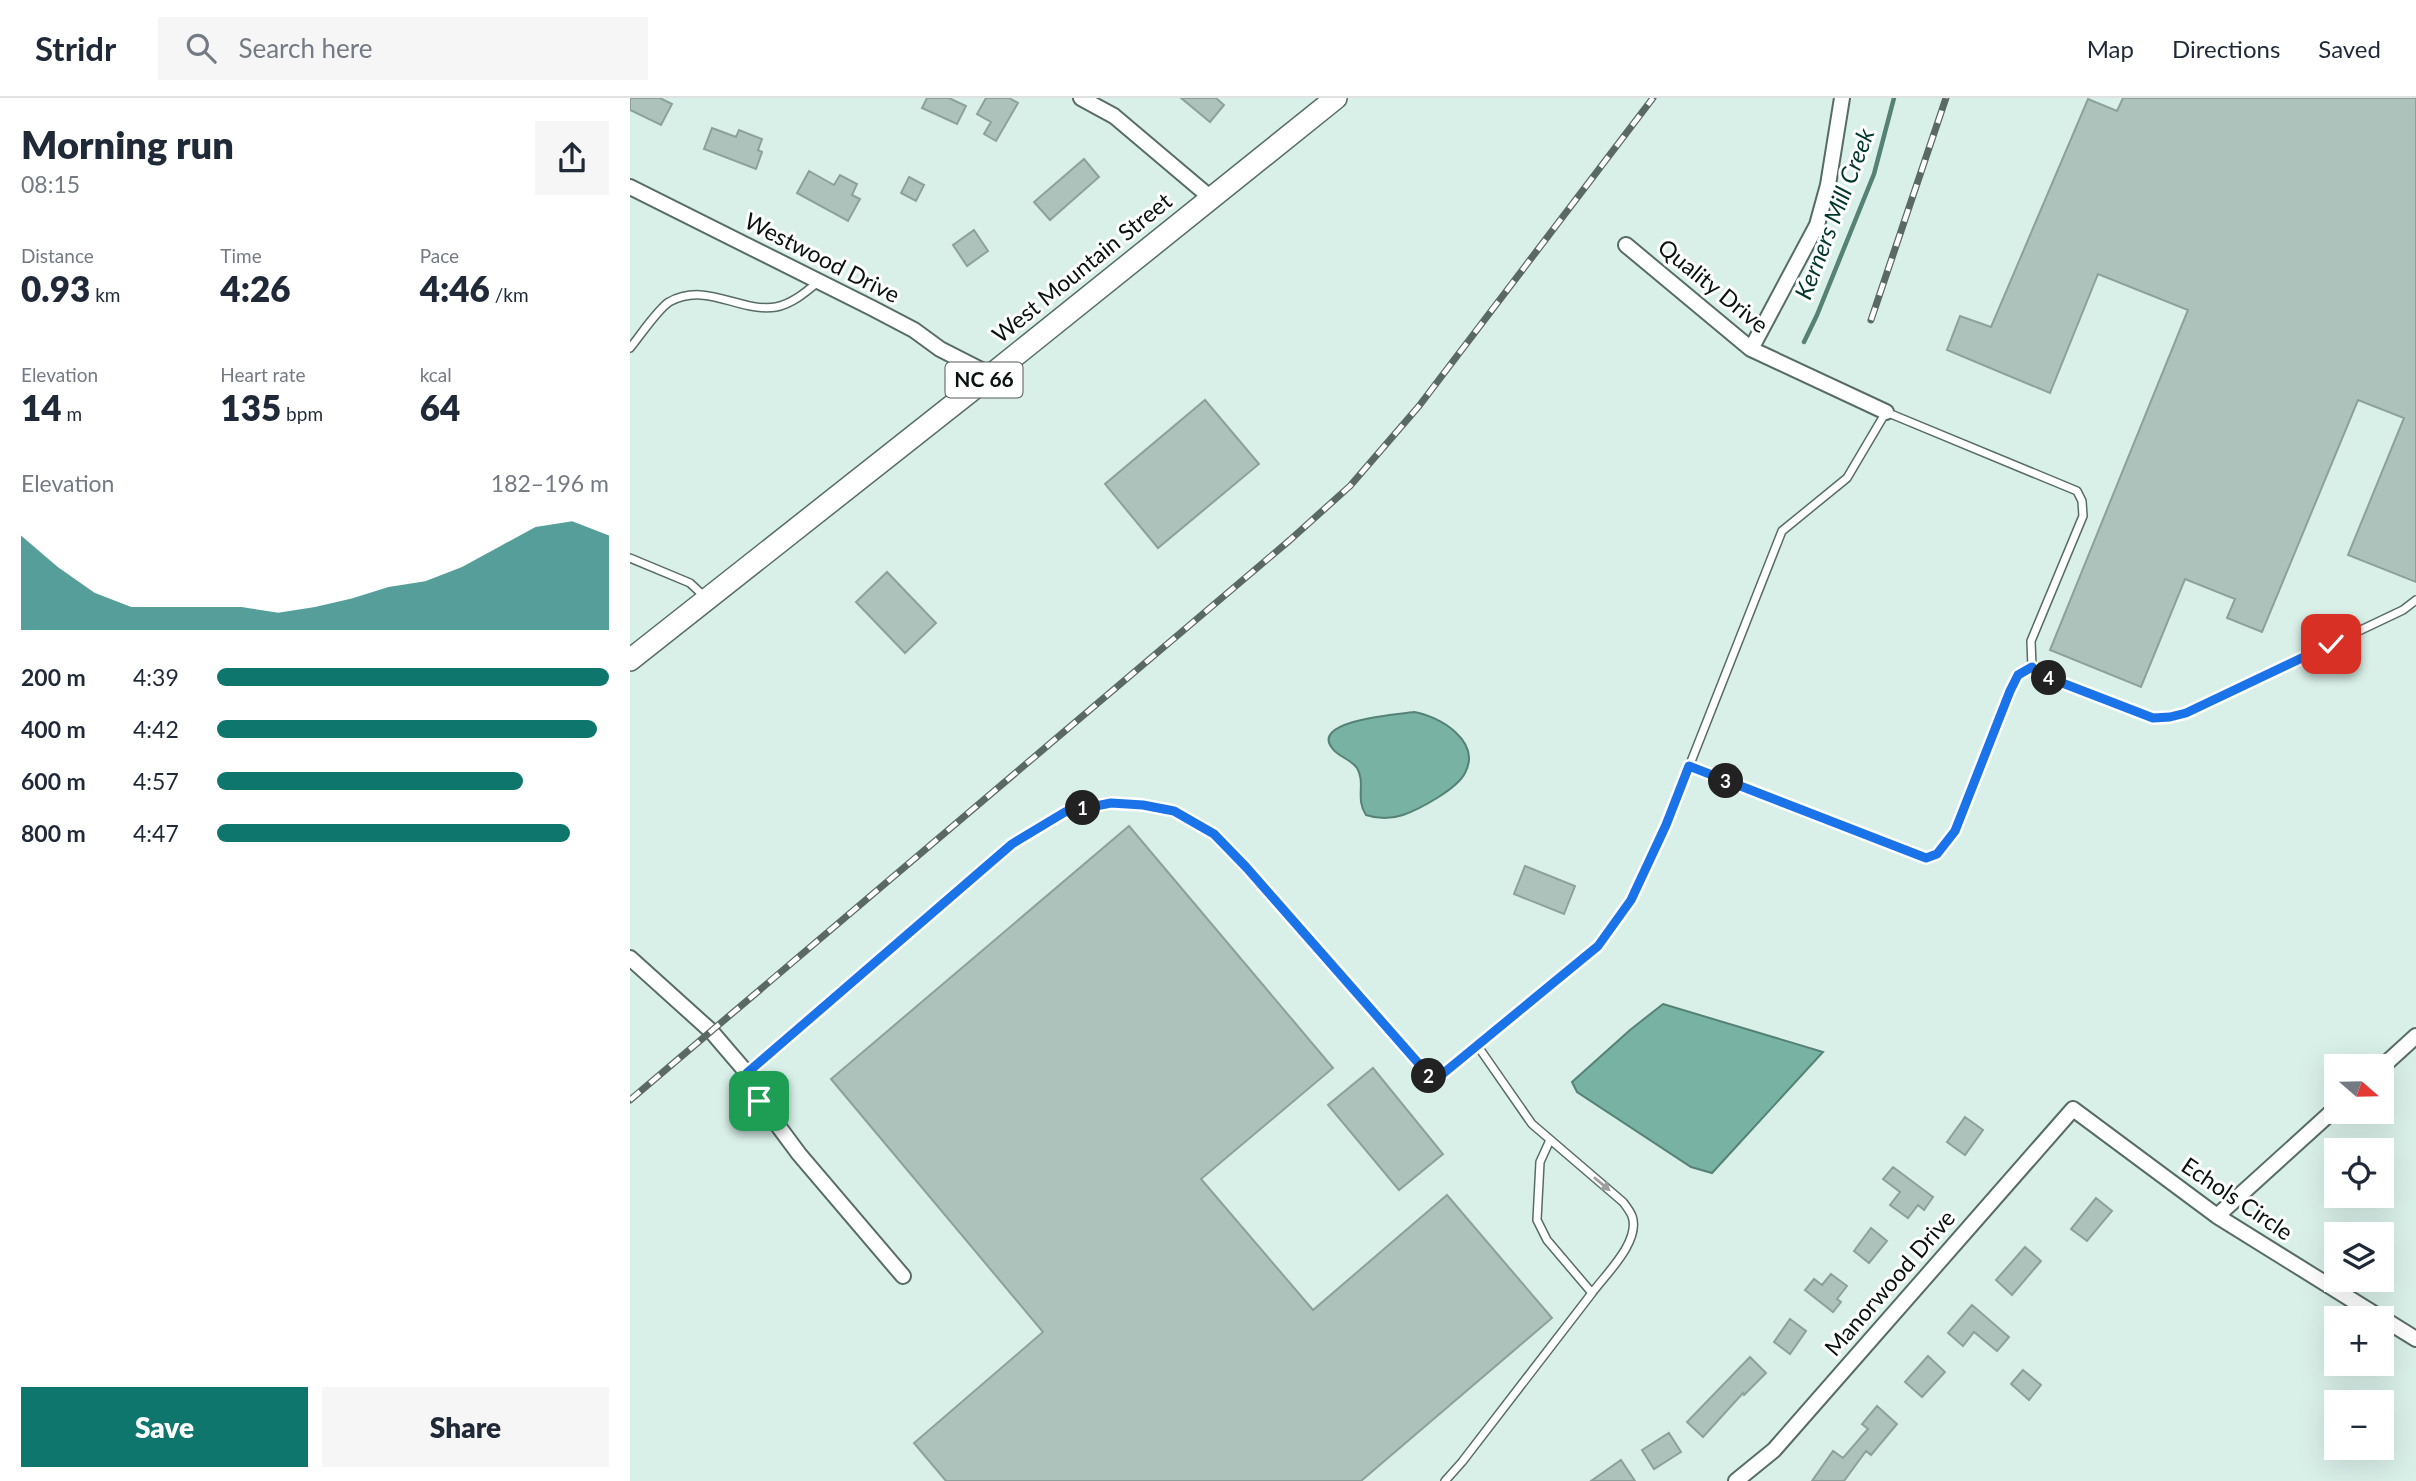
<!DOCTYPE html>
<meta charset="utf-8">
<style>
body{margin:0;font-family:Lato,sans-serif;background:#f6f6f7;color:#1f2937;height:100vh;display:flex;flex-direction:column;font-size:26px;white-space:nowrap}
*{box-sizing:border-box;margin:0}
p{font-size:23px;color:#747a83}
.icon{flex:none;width:38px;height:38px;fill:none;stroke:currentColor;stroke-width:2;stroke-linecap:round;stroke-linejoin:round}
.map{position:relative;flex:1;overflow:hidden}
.drawer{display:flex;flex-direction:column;background:#fff;width:630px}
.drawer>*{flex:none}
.needle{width:46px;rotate:110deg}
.controls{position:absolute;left:1694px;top:956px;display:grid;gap:14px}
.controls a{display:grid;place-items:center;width:70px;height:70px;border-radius:0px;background:#fff;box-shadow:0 7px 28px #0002;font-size:35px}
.pin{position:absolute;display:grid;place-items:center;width:60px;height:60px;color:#fff;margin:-30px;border-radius:14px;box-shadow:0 4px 10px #0006}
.km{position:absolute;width:35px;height:35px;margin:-18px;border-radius:50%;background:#222;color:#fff;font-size:19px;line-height:35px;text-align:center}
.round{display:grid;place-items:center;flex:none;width:74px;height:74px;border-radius:0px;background:#f6f6f7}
.head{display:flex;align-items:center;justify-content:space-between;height:119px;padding:0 21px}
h1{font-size:38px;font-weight:800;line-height:52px}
.figures{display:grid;grid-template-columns:repeat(3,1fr);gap:10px;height:119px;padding:7px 21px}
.figures div{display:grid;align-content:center}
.figures b{font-size:35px;font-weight:800}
.figures small{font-size:19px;font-weight:400}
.figures p{font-size:19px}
.chart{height:196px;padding:14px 21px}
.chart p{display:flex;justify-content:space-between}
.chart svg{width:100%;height:126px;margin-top:7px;fill:#0f766e;opacity:.7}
.primary-button{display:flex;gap:14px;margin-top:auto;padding:14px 21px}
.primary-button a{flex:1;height:80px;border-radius:0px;background:#0f766e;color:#fff;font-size:28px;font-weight:800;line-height:80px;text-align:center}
.primary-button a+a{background:#f6f6f7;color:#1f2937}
ul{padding:0 21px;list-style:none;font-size:23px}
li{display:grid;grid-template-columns:112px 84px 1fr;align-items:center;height:52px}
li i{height:18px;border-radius:9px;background:#0f766e}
header{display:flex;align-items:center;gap:42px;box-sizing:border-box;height:98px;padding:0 35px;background:#fff;border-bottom:2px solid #e0e1e3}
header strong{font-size:33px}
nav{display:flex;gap:38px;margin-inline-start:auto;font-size:24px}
.search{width:490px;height:63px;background:#f6f6f7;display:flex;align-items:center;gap:18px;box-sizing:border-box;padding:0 24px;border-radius:0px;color:#747a83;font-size:26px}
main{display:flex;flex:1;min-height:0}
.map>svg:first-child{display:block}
</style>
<header>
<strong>Stridr</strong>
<div class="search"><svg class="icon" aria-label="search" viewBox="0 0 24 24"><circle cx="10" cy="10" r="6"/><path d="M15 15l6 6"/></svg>Search here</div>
<nav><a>Map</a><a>Directions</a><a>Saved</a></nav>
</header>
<main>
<section class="drawer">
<div class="head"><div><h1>Morning run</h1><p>08:15</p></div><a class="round"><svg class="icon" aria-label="share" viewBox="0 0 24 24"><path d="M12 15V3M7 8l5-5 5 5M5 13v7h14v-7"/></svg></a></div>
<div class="figures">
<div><p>Distance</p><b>0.93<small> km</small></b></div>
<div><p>Time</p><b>4:26</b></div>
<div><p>Pace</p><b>4:46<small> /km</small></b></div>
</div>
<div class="figures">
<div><p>Elevation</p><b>14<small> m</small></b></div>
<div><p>Heart rate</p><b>135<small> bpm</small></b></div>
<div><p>kcal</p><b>64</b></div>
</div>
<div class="chart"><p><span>Elevation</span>182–196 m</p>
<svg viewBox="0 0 160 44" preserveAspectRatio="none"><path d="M0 44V11L10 22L20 31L30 36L40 36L50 36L60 36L70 38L80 36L90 33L100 29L110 27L120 22L130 15L140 8L150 6L160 11V44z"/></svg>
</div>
<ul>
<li><b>200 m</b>4:39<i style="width:100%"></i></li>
<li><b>400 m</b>4:42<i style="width:97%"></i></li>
<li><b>600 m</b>4:57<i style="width:78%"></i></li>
<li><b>800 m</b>4:47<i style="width:90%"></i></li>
</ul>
<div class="primary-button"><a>Save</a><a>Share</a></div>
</section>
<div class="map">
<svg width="1786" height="1383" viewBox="0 0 1786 1383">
<rect width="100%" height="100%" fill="#d9f0e9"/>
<path fill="#77b2a2" stroke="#568276" stroke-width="2" d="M784,614C809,618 852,643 835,675C827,691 790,711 773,717C761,721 748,721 736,717C725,701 736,685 727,670C721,661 708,659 702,650C680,622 771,616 784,614Z
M1033,906L1193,954L1082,1075L1061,1069L947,994L942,984L1000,932Z"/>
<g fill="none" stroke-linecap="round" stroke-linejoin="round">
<path stroke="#568276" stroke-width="4.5" d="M1174,244L1187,217L1244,76L1264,0"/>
</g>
<path fill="#acc2bb" stroke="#8ca19b" stroke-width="2" d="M0,0H30L42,6L31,27L0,12Z
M297,0H319L336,8L327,26L292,10Z
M356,0H379L388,5L366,43L354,36L361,24L347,16Z
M551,0H586L594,7L580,24Z
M1493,0H1786V484L1718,457L1774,320L1728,302L1632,534L1597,520L1605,501L1555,481L1511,589L1420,552L1558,212L1468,176L1420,295L1317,252L1330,218L1361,229L1458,1L1487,13Z
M82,30L106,39L109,32L132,41L128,52L132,54L126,71L74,51Z
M454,61L469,79L420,122L404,104Z
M179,73L204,87L210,77L227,86L222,97L230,101L218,123L167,95Z
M279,79L294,87L286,103L271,95Z
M344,132L358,153L337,168L323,147Z
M575,302L629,366L528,450L475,386Z
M257,474L306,525L275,555L226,504Z
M499,728L703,970L571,1081L683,1212L817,1097L922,1220L731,1383H316L284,1345L413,1234L201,981Z
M895,768L945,788L934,816L884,796Z
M743,970L813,1056L769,1092L698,1007Z
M1335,1019L1353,1032L1335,1057L1317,1044Z
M1263,1069L1303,1099L1294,1112L1288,1107L1278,1120L1260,1107L1270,1094L1253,1081Z
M1466,1100L1482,1113L1457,1143L1441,1131Z
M1241,1130L1257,1143L1239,1165L1224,1153Z
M1395,1149L1411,1163L1382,1197L1366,1182Z
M1201,1176L1217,1188L1207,1201L1211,1204L1203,1214L1175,1192L1184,1181L1192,1187Z
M1342,1207L1379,1239L1367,1253L1344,1234L1333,1248L1318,1235Z
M1160,1221L1176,1233L1160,1256L1144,1244Z
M1298,1258L1315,1274L1292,1299L1275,1284Z
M1120,1259L1136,1275L1114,1297L1113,1295L1073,1339L1057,1324Z
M1393,1272L1411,1287L1399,1302L1381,1286Z
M1247,1308L1267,1326L1241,1357L1236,1353L1214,1383H1182L1203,1353L1213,1360L1238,1331L1232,1326Z
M1039,1335L1051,1354L1024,1371L1012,1352Z
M991,1362L1005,1383H961Z"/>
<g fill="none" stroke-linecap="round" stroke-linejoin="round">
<defs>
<path id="service" d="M0,250C10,238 27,212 39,204C76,183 110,215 146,209C162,206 176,194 188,184
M0,460L60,485L76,500
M1059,668L1296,760L1307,756L1326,733L1380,593L1388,577L1402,569
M847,947L902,1026L993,1104C996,1108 1000,1113 1002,1118C1011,1143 976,1176 962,1195L917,1142L907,1122L910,1064L920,1042
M117,975L382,746L435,714L481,705L513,707L545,713L584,736L616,769L804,983L968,848L1001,802L1036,727L1152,433L1217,380L1256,314L1447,393L1452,403L1453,418L1401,543L1402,569L1409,576L1523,620L1556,615L1773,512L1786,502
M815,1383L832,1364L962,1195"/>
<path id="minor" d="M451,0L484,18L581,100
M0,89L242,210L284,232L310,251L361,277
M996,147L1121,251L1256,314
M1121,251L1187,127L1198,87L1212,0
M0,860L81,933L117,975L129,1002L169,1056L273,1178
M1752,969L1786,938
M1587,1118L1706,1010
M1752,1220L1786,1241
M1106,1383L1144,1352L1443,1011L1587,1118L1751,1220"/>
<path id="primary" d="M0,562L361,277L706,0"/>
</defs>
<use href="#service" stroke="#586c67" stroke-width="10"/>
<use href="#minor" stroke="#586c67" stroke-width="18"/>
<use href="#primary" stroke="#586c67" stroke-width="24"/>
<use href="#service" stroke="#fff" stroke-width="7"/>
<use href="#minor" stroke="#fff" stroke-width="14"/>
<use href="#primary" stroke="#fff" stroke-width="21"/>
<defs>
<path id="rail" d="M1241,222L1316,0
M0,1002L660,442L720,388L789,308L1023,0"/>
</defs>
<use href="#rail" stroke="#5b6965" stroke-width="7"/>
<use href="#rail" stroke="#fff" stroke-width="4.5" stroke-dasharray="13" stroke-linecap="butt"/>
</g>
<defs><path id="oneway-solid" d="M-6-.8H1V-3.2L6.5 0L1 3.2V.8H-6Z" transform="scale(1.75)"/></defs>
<use fill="#9da09f" href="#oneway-solid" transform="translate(972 1086) rotate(40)"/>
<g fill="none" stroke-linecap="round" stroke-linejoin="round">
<defs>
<path id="route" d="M129,1003L117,975L382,746L435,714L481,705L513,707L544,713L584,736L616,769L804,983L968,848L1001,802L1036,727L1059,668L1296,760L1307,756L1325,733L1380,593L1388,577L1402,569L1409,576L1523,620L1540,619L1556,615L1701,546"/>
</defs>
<use href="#route" stroke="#fff" stroke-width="14"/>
<use href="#route" stroke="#1a73e8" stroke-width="9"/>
</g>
<g text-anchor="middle" stroke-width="6" stroke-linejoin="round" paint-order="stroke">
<rect fill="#fff" stroke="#545958" stroke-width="2" x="315.5" y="264.5" width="77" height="35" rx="5"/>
<g font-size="21" font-weight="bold" fill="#0a1210">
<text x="354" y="289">NC 66</text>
</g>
<g font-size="23" fill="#0a1210" stroke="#fff">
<text transform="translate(192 160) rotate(27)" y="8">Westwood Drive</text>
<text transform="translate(452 170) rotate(-39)" y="8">West Mountain Street</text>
<text transform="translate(1083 188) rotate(39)" y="8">Quality Drive</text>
<text transform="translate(1607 1101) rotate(34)" y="8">Echols Circle</text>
<text transform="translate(1260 1185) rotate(-49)" y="8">Manorwood Drive</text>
</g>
<g font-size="24" font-style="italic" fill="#00362c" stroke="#fff">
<text transform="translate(1205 116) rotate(-69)" y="8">Kerners Mill Creek</text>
</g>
</g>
</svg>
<div class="controls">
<a><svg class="needle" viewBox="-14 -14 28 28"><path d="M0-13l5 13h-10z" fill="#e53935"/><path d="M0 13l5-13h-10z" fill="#747a83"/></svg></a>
<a><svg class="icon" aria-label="locate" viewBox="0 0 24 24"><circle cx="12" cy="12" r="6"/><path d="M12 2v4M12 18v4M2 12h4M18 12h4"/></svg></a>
<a><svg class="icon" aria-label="layers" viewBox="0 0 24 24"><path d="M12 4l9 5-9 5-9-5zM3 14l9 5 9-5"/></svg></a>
<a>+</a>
<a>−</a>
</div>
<div class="pin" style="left:129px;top:1003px;background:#1e9e55"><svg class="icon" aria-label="arrive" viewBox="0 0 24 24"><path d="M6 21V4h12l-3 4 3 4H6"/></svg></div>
<div class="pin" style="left:1701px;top:546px;background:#d93025"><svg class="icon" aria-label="check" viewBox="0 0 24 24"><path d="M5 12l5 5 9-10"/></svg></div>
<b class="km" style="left:453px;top:710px">1</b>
<b class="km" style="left:799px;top:978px">2</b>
<b class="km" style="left:1096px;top:683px">3</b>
<b class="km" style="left:1419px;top:580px">4</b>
</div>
</main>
